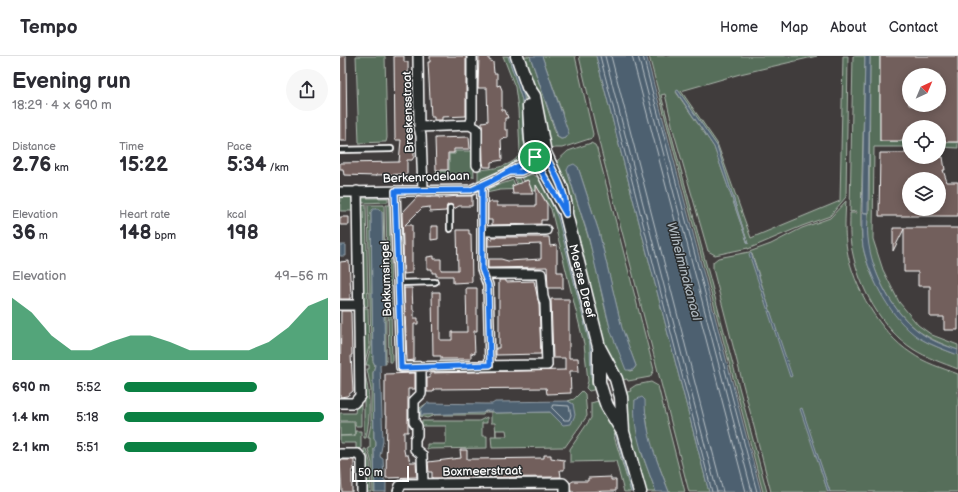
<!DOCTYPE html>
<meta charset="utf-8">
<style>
body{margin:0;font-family:"Balsamiq Sans",sans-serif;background:#f7f7f7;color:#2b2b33;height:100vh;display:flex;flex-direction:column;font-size:15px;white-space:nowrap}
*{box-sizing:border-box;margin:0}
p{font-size:13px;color:#7c7c81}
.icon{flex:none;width:22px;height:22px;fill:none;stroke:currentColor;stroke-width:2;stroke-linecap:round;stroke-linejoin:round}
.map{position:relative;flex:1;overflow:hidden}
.drawer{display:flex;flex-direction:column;background:#fff;width:340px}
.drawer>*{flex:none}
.needle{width:26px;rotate:44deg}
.controls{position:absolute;left:562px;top:12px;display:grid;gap:8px}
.controls a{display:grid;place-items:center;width:44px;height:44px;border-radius:50%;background:#fff;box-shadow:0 2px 10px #0003;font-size:20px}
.scale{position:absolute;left:12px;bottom:10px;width:57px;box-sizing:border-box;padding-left:4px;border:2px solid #fff;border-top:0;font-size:11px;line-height:14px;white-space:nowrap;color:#fff;-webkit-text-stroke:3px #2a2d2e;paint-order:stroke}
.pin{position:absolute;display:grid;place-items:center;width:34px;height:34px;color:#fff;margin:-17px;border:2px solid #fff;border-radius:50%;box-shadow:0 1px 4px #0007}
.round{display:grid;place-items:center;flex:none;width:42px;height:42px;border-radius:21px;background:#f7f7f7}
.summary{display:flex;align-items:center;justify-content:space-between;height:68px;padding:0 12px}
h1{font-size:22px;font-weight:700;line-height:30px}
.stats{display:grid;grid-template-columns:repeat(3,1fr);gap:6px;height:68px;padding:4px 12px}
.stats div{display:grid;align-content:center}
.stats b{font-size:20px;font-weight:700}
.stats small{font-size:11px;font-weight:400}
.stats p{font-size:11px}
.chart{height:112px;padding:8px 12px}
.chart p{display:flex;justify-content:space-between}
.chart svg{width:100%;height:72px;margin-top:4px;fill:#0b8043;opacity:.7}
ul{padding:0 12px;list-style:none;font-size:13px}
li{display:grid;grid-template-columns:64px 48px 1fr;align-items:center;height:30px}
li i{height:10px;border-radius:5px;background:#0b8043}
header{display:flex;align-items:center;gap:24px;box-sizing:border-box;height:56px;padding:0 20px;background:#fff;border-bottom:1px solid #e1e1e2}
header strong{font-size:19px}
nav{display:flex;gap:22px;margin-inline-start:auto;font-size:14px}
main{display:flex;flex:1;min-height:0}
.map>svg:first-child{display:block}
</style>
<header>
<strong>Tempo</strong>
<nav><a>Home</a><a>Map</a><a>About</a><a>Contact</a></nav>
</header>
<main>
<section class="drawer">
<div class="summary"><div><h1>Evening run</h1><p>18:29 · 4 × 690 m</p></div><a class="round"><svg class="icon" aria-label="share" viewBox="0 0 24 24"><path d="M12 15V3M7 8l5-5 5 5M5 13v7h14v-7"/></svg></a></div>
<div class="stats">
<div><p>Distance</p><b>2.76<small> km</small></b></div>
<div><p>Time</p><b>15:22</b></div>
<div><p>Pace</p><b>5:34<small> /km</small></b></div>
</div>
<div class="stats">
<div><p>Elevation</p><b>36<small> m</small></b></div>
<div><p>Heart rate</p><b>148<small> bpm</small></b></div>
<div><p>kcal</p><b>198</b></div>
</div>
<div class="chart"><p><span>Elevation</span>49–56 m</p>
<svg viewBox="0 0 160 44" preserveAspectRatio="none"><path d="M0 44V6L10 15L20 29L30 38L40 38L50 33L60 29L70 29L80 33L90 38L100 38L110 38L120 38L130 33L140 24L150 11L160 6V44z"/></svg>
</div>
<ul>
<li><b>690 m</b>5:52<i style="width:65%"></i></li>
<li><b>1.4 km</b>5:18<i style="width:98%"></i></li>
<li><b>2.1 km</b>5:51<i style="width:65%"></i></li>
</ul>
</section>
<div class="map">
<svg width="618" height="436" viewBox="0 0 618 436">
<rect width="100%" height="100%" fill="#403c3c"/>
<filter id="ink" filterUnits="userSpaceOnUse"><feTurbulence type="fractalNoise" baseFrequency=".025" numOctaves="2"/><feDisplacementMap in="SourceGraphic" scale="8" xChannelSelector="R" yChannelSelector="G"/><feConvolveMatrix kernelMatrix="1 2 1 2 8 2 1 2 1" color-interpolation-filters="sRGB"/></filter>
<g filter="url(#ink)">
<path fill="#576e5a" stroke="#abb6ac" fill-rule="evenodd" d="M16,0H45L47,82L46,86H44L19,87Z
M163,0H168L182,44L185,96V46L180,25L171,0H173L186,42L190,97L185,103L138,126V114C151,113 174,111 180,97L178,53L175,31Z
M181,0H190L217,81L221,83L226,82L222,56L202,0H235L253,78L252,82L222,92H215L207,94L194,28Z
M239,0H256L369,436H349L261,94Z
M309,0H477L400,18L341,35L377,87L411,182L500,145L503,0H508L506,141L490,160L462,170L408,193V192L375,199L368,195L334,77L325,38L321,39L427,436H423ZM338,34L377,90L408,188L374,91L336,36Z
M513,0H525C524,41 523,81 522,122C522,145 519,167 523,190C528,220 551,260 574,278C587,288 603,293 618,299V313C603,307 587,302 573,293C541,272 519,231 512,194C509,182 510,169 510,157H517L516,155L510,156Z
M530,0H540V85H569V91H534L533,183L543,214L559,246L578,269L592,279L618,289V294C604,289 592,284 580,276C553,257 534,220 528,188C527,178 527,168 528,157H529Z
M599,86H618V92L599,91Z
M251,87L255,89L257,93L314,314L310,321L288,325L287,323L280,325L267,303L215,107L228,95ZM238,111L259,176L282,273L296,310L293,314L290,315C267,280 263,239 253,199C246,170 235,142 227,114Z
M115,95H133L134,121H96V115H109V98H115Z
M191,118L200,122L219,151L257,299V333L249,335L246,332L248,325L244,288L211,153L199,134L193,135L187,124L183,125L181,121ZM208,138L215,146L220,159C229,191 262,304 252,330L250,289L219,164Z
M179,122L184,133H186L160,134L146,137L150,132L173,124L175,129L172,130L173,132L178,130L175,123Z
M0,140L12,141L13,155H0Z
M22,142H48V146L23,147Z
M506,145C505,161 504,177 507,194C513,230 540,277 571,297C585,307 602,312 618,318V436H490L461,352L488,436H431L373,213V206L378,202L409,196L431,188L462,172L490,162ZM410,197L412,198L415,207L451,321Z
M26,149L28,250L23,251L21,150Z
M28,149H44L46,251L43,156L37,152L31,156L33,305L35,309L33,317L34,382L36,384V390L34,393L35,436H33L32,407L28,393L30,392V382H28L31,368V334L27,313H29V309H26L31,290Z
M46,149H49L51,250H48Z
M23,252H28L29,291L24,308Z
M44,252H46V308H45Z
M48,252H51L52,306H49Z
M24,314C30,338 31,357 26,382H24Z
M311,326L318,330L345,436H329L310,386L305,353L295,344L302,398L316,436H304L286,374L283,337L291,335L290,333L296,329Z
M242,335L245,338L247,360L225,391L152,392L151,380H156L155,367H151V356H145L143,359H95L87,362L80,360V352L87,347L81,353V359L153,355L155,357L210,356L223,368L233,348L228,345L234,343ZM156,374H166L167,380H156Z
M261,344L276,371L294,436L275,377L274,380L291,436H284L276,405L230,406V393L251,362V347Z
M21,348V370H15V365H0V357H15L16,350Z
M147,361V367H142V380H147V392L87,393V388H106V370H81L77,365H139Z
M0,366H14L15,379L0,380Z
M15,375H21V395L16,394V387H0V380H15Z
M24,393H26L30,406L31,436H26Z"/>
<path fill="#4d6170" stroke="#94a0a9" d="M168,0L171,1L184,41L186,96L183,77L182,44Z
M190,0H202L229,78L226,82L221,83L218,81Z
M256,0H306L307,2L421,436H369Z
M525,0H530L528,157L522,156Z
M338,34L377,90L408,188L374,91L336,35Z
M234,108L238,111L259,176L282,272L296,310L293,314H286L271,276L248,179L227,114L229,110Z
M204,130L215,146L224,176L253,290V322H251L250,289L218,162Z
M33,153H39L42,156L45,308L40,309L43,385L40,400L41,402H43L44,424L46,425V436H35L34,392L36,390V385L34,382L33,317L35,309L33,305L31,156Z
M522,157H528C528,165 527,174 528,182C531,215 551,254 577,274C589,284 603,289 618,294V299C605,294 591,289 579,282C551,263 530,223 523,191C521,180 522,168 522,157Z
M0,189H6V200H0Z
M411,197L452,320L450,321L409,198Z
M302,341L305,344C305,377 317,405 329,436H316C305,405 292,377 295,344Z
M228,345L233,348L235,359L231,368L223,369L210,356L155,357L152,355H145L143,357L81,359V353L87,347L145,348H152L155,346Z
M462,352L490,436H488L460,353Z
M275,377L278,380L294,436H291Z"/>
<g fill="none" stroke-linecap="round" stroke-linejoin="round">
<path stroke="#b8c0c6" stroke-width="1" d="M260,0L372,436
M265,0L377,436
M271,0L383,436
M292,0L406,436
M298,0L412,436
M303,0L417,436
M213,349L229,350L231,359L229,364H224L212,352Z"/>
</g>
<path fill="#725f5b" stroke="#fff" fill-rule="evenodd" d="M0,0H6L7,85H0Z
M54,0H64V6H68L69,88H72L74,91V101L72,104H67V118L36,119V120L4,119L3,113H0V107L59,106L61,84H55Z
M90,0H126V60L102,61V64H94V61H91L88,6H90Z
M139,0H149V4L153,6L154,17H157V30L160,29L162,34V54H165L168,62H165V74H168V82L161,83L162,104L151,106V111H144L143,106L142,66L148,65L147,32H138Z
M540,0H618V86H599V71H569V85H540ZM569,19H599V49H569Z
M129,81L130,93H114V97H108V114H96L95,82Z
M540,97H569V101H603L605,114H603L607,126H618V160H539ZM569,123H599V153H569Z
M188,124L193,138H173L172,130Z
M196,129L207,148V164H201V168L152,169V164H148V146H157V150H196Z
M118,140H132V150H119L114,153L113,150L110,148L107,150L106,155L90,156V151L82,152L65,169H72V217L64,218L62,157L77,141H99V142Z
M0,161H9V169H0Z
M91,170H98V183L91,184Z
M553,172H618V274H604V261H590V230H578V216H564V173L553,195Z
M117,174H129V178H131L132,226L113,227V220H96V217H92V213H87V201L94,200V203H101V214H118Z
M148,181L152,185V181H209L210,190L217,189V216H223V232H208L207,211L148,212V203H161L168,205L201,203V188L148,190Z
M9,205L11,238H10V243H0V206Z
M159,224H166V226L194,225L199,248L201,298L156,299V292H159Z
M64,232H72L73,254H74V262H78V268H74V304L67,305Z
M126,232H137V275H134L135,298L131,297V303H101V300H93L92,236H100V284H112V276H127Z
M211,243H229V302H238L239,315H230L231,337L207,338L206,332L95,333L93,336H87V322H90V317L225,314V302H213Z
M1,255H10L11,257L12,299H11L13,335L7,340L0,341Z
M75,317V333H68V376H64V394L65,399H68L70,406H76L77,421L46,422L47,360L45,359V318Z
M120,394H127V403H134L204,402V399H211V402L224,404V414H220L221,421L92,422V416H89L88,406L121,402Z
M0,404H14V414H12V436H2Z
M271,421V424H276V435L231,436L230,427L233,425H248V422Z"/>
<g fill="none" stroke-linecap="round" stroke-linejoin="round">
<defs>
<path id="lane" d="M0,94L51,93
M110,152V173
M58,227L95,226"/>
<path id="street" d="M78,0L79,71L81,80L83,134
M130,69L132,63V0
M79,71L130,69L137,73V109
M170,116H181L205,107
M142,129V213L148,229L150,309
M55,135L61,311L207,309L205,247L203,241L201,218H144
M0,136L131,134L170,116L178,110L200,99
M142,175L206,174
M0,249H19
M81,312V338L74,345V366L77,370V379L75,383V393L82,399L83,428
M0,347H14L20,340L17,135
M0,398H18L22,403V436
M58,436L60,430L64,428L223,427L225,429V436"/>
<path id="secondary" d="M177,0L188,31L194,40L205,97L222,133L226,150V158L259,291L276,323L281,341L283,376
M189,50L191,84L195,101L222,152
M259,294V326L263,339L267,350L283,376L300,436"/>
</defs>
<use href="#lane" stroke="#fff" stroke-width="8"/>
<use href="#street" stroke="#fff" stroke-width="12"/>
<use href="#secondary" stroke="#fff" stroke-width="15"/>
<use href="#lane" stroke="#2a2d2e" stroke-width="4.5"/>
<use href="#street" stroke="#2a2d2e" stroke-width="9"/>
<use href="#secondary" stroke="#2a2d2e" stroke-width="12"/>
</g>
</g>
<g fill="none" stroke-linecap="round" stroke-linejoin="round" filter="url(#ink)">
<defs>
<path id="route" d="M195,101C177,110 161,121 142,130V213L148,229L150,309L61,312L55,135L131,134L170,116H181L198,109L226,158C227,135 214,117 205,97L195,101"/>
</defs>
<use href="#route" stroke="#fff" stroke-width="8"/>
<use href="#route" stroke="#1a73e8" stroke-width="5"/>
</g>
<g text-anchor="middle" stroke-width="3" stroke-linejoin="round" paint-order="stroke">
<g font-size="12" fill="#fff" stroke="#2a2d2e">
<text transform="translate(68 56) rotate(-92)" y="4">Breskensstraat</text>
<text transform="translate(86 121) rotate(-2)" y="4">Berkenrodelaan</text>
<text transform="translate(46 223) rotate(-92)" y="4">Bakkumsingel</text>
<text transform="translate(242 225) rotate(76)" y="4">Moerse Dreef</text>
<text transform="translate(142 415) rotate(-1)" y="4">Boxmeerstraat</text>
</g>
<g font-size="13" font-style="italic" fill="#afb8bf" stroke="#2a2d2e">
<text transform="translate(345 215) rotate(75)" y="5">Wilhelminakanaal</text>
</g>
</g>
</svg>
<div class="controls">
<a><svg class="needle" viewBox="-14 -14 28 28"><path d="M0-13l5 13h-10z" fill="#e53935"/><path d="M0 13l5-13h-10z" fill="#7c7c81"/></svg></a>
<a><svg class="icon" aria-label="locate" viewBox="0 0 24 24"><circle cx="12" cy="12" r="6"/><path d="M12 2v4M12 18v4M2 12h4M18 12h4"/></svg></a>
<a><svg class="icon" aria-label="layers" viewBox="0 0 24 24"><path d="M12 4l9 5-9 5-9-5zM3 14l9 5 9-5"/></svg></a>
</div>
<div class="scale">50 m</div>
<div class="pin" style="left:195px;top:101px;background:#1e9e55"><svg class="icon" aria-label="arrive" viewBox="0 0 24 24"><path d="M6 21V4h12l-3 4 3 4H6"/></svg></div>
</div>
</main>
